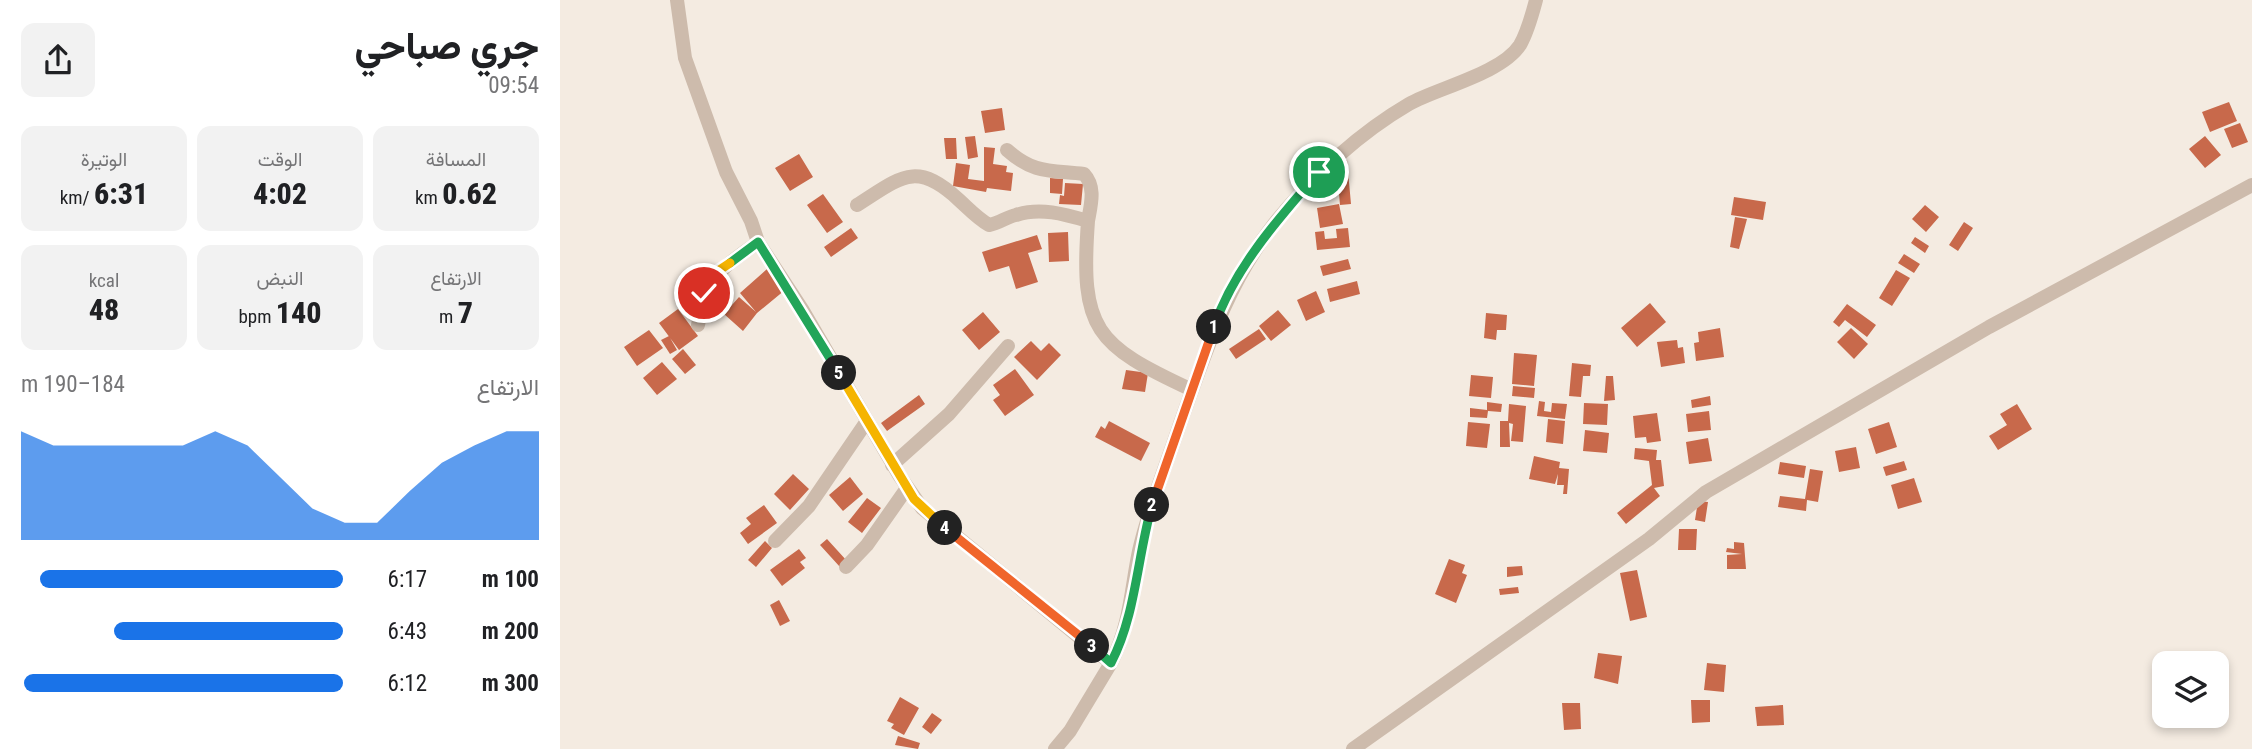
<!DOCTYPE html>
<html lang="ar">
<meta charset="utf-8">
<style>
body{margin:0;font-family:"Roboto Condensed",Vazirmatn,sans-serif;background:#f2f2f2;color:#202124;direction:rtl;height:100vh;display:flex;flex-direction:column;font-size:26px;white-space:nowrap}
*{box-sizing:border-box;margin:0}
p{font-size:23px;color:#757577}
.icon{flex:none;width:38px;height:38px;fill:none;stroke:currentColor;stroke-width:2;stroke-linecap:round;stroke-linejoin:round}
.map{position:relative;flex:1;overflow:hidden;direction:ltr}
.drawer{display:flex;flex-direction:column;background:#fff;width:560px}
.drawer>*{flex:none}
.tools{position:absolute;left:1592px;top:651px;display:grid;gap:14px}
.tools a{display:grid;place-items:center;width:77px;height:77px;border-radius:14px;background:#fff;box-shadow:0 4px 10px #0003;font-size:35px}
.pin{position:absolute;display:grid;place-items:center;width:60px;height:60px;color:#fff;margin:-30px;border:4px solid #fff;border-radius:50%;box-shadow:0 2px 7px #0007}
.km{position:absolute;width:35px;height:35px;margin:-18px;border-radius:50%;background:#222;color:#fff;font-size:19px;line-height:35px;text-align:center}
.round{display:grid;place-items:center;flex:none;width:74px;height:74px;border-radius:14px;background:#f2f2f2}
.summary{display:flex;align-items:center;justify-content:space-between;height:119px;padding:0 21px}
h1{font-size:38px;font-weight:800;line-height:52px}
.stats{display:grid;grid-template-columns:repeat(3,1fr);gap:10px;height:119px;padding:7px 21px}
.stats div{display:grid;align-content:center;border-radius:14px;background:#f2f2f2;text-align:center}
.stats b{font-size:30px;font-weight:800}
.stats small{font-size:19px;font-weight:400}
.stats p{font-size:19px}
.chart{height:196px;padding:14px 21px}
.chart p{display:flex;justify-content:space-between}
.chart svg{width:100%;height:126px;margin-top:7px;fill:#1a73e8;opacity:.7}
ul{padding:0 21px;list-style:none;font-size:23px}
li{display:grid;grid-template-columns:112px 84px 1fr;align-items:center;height:52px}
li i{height:18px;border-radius:9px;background:#1a73e8}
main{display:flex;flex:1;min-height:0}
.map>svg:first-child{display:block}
</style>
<main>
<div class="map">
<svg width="1692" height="749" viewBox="0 0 1692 749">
<rect width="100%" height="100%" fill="#f4ebe1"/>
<path fill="#c8694b" d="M1669,102L1677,121L1650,132L1642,112Z
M442,108L445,130L425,133L421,111Z
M1680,123L1688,142L1672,148L1664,129Z
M415,136L418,157L408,159L405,137Z
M1645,136L1661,155L1645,168L1629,149Z
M384,138H396L397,159H386Z
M424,147L435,148L433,164L447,166L446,172L453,173L451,191L427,188L426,192L393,186L396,163L410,165L408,179L424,181Z
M239,154L253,177L230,191L215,168Z
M787,160L791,204L780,205L776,161Z
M490,178L503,179L502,194L490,193Z
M505,183L523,184L521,205L499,204L500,195L504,196Z
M263,194L283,222L267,233L247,205Z
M1174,197L1206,202L1203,220L1171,215Z
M779,204L783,224L760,228L757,208Z
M1365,205L1379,217L1366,232L1352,219Z
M1175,217L1187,219L1179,249L1170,247Z
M1404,222L1413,228L1398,251L1389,245Z
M291,228L298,238L271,257L264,247Z
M788,228L790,247L757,250L755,232L764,231L765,239L777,238L776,229Z
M508,232L509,261L489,262L488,233Z
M477,235L482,249L468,253L478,282L456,289L449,266L429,272L422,252Z
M1355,237L1369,246L1365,253L1351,243Z
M1344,254L1360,264L1354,273L1338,263Z
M788,259L791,269L763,276L760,266Z
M207,269L225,290L197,313L183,331L164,314L179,297L196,312L180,293Z
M1336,270L1350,278L1332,306L1319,298Z
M797,281L800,294L770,302L767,289Z
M756,291L765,312L746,321L737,300Z
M1090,303L1106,322L1077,347L1061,328Z
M1287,304L1316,325L1307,337L1285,320L1279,327L1273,322Z
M118,309L138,336L119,350L99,323Z
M718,310L731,325L711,341L699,326Z
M423,312L440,332L419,350L402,330Z
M926,313L947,315L946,330H937L936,340L924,338Z
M1160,328L1164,357L1136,361L1134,343L1139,342L1138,332Z
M1291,328L1308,344L1294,359L1277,342Z
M699,329L706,339L676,359L669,349Z
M89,330L103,348L77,366L64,347Z
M109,336L117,350L110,354L101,340Z
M1117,340L1118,348L1123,347L1125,363L1101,367L1097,342Z
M471,341L481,351L489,343L501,355L477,380L454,357Z
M123,349L136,365L125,374L112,359Z
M954,353L977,355L974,386L952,384Z
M102,362L117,379L97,395L83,378Z
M1012,363L1031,365L1030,376H1023L1021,397L1009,396Z
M455,369L474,395L445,416L433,400L440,395L433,385Z
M566,370L588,373L585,392L562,389Z
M911,375L933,377L931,398L909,396Z
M1046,376H1053L1055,400L1044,401Z
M953,386L975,388L974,398L952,396Z
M359,395L365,404L327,431L321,423Z
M1150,396L1151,405L1132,408L1131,400Z
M979,401L985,402L984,411L991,412L992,403L1007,404L1005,419L977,416Z
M927,402L942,404L941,412L928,411L927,418L910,417V408L927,410Z
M1024,403L1048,404L1047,425L1023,424Z
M949,404L966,406L963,442L951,441L953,424L949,423L950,447H940V421H948Z
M1457,404L1472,429L1438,450L1429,436L1447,425L1440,414Z
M1149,411L1151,430L1128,432L1126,414Z
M1097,413L1101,441L1087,443L1086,437L1075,438L1073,416Z
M988,419L1005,421L1003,444L986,442Z
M549,421L590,443L581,461L535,437L541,426L545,429Z
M908,422L930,424L927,448L906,446Z
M1329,422L1337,447L1316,454L1308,429Z
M1025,430L1049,433L1047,453L1023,451Z
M1148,438L1152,461L1129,464L1126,442Z
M1296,447L1300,468L1279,472L1275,451Z
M1075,448L1097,450L1096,460H1101L1104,486L1094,488L1100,496L1066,524L1057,513L1092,485L1089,461L1074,459Z
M974,456L1000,462L999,468L1009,469L1007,494H1003L1004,485H997L998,474L995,484L969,479Z
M1344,461L1347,470L1326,476L1323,467Z
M1220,462L1246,466L1244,478L1218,474Z
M1250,469L1263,471L1258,502L1247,500L1246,511L1218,507L1220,496L1245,499Z
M233,474L249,489L230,510L214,494Z
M290,477L303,494L283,511L269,495Z
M1354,478L1362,502L1338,509L1331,485Z
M307,498L321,508L302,533L288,522Z
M1138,501L1148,502L1145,522L1135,520Z
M204,505L217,523L188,544L180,533L191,524L186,518Z
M1119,529H1137L1136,550H1118Z
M267,539L287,561L280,567L260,545Z
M205,541L212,548L196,567L188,560Z
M1174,542L1184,543L1186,569H1167V555L1182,554L1166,552L1167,548L1174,549Z
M239,549L246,558L240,562L245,568L222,586L210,570Z
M889,559L905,565L902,573L907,575L896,603L875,594Z
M962,566L963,575L947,577V567Z
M1077,570L1087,617L1070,621L1060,573Z
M958,587L959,593L940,595L939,589Z
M219,600L230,621L220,626L210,605Z
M1038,653L1062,656L1058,684L1034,678Z
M1147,663L1166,665L1164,692L1144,690Z
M340,697L359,708L344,735L331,728L334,724L327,721Z
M1131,700H1150V722L1132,723Z
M1002,703H1020L1021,729L1004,730Z
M1223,705L1224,725L1197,726L1195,707Z
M372,713L382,720L371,734L362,727Z
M338,736L360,743L358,749L335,745Z"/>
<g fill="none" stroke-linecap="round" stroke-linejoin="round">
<path stroke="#cdbbac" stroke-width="14" d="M117,0L125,58L166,172L191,221L198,242L242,309L339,475L362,508L551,663L510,731L495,749
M447,150C474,174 490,170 524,174C536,187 531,204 528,221
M297,205C341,177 356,160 399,200C409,209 417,218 429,225C440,223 446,217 456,215C480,207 504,214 528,221C520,330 535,345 632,390
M138,325C147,275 159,271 198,242
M332,465L389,414L448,346
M215,541L249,506L307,421
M286,567L307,545L347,488
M551,663C570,626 571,590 579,551C589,507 606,466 620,424C646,352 666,285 714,224C752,177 796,135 849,104C877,88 941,74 960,45C968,31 972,15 976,0
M793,749L1089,539L1146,492L1429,327L1692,185"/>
</g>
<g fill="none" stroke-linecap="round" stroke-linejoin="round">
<defs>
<path id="split-1" d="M654,327C674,268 719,218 759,172"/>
<path id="split-2" d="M592,505L654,327"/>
<path id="split-3" d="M532,646L551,663C576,615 577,558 592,505"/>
<path id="split-4" d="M385,528L532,646"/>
<path id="split-5" d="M279,373L354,499L385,528"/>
<path id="split-6" d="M170,263L198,242L279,373"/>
<path id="split-7" d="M144,293L158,271L170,263"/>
</defs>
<use href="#split-1" stroke="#fff" stroke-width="14"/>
<use href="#split-2" stroke="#fff" stroke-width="14"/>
<use href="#split-3" stroke="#fff" stroke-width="14"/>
<use href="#split-4" stroke="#fff" stroke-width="14"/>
<use href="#split-5" stroke="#fff" stroke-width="14"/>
<use href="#split-6" stroke="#fff" stroke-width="14"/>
<use href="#split-7" stroke="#fff" stroke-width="14"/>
<use href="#split-1" stroke="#22a559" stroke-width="9"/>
<use href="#split-2" stroke="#f0652b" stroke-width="9"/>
<use href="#split-3" stroke="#22a559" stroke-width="9"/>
<use href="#split-4" stroke="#f0652b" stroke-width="9"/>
<use href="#split-5" stroke="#f5b400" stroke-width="9"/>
<use href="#split-6" stroke="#22a559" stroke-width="9"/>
<use href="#split-7" stroke="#f5b400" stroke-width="9"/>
</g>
</svg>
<div class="tools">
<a><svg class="icon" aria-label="layers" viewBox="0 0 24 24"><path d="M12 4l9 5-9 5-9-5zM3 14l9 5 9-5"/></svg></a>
</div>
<div class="pin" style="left:759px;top:172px;background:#1e9e55"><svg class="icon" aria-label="arrive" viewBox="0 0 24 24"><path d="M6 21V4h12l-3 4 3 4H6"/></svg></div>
<div class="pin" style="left:144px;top:293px;background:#d93025"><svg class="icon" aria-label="check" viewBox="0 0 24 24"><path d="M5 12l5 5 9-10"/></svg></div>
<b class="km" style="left:654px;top:327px">1</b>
<b class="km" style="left:592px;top:505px">2</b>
<b class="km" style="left:532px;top:646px">3</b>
<b class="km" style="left:385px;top:528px">4</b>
<b class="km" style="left:279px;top:373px">5</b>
</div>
<section class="drawer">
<div class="summary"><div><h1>جري صباحي</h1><p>09:54</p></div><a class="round"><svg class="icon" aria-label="share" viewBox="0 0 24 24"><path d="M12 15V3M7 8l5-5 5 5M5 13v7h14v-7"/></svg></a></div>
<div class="stats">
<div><p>المسافة</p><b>0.62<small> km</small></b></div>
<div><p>الوقت</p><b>4:02</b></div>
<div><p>الوتيرة</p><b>6:31<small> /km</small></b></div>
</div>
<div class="stats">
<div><p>الارتفاع</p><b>7<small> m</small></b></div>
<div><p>النبض</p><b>140<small> bpm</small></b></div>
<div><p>kcal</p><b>48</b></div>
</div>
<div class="chart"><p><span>الارتفاع</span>184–190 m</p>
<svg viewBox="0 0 160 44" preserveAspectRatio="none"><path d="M0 44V6L10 11L20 11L30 11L40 11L50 11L60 6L70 11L80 22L90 33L100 38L110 38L120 27L130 17L140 11L150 6L160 6V44z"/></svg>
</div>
<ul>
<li><b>100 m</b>6:17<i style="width:94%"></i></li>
<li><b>200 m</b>6:43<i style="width:71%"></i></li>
<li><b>300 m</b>6:12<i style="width:99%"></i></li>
</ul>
</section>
</main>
